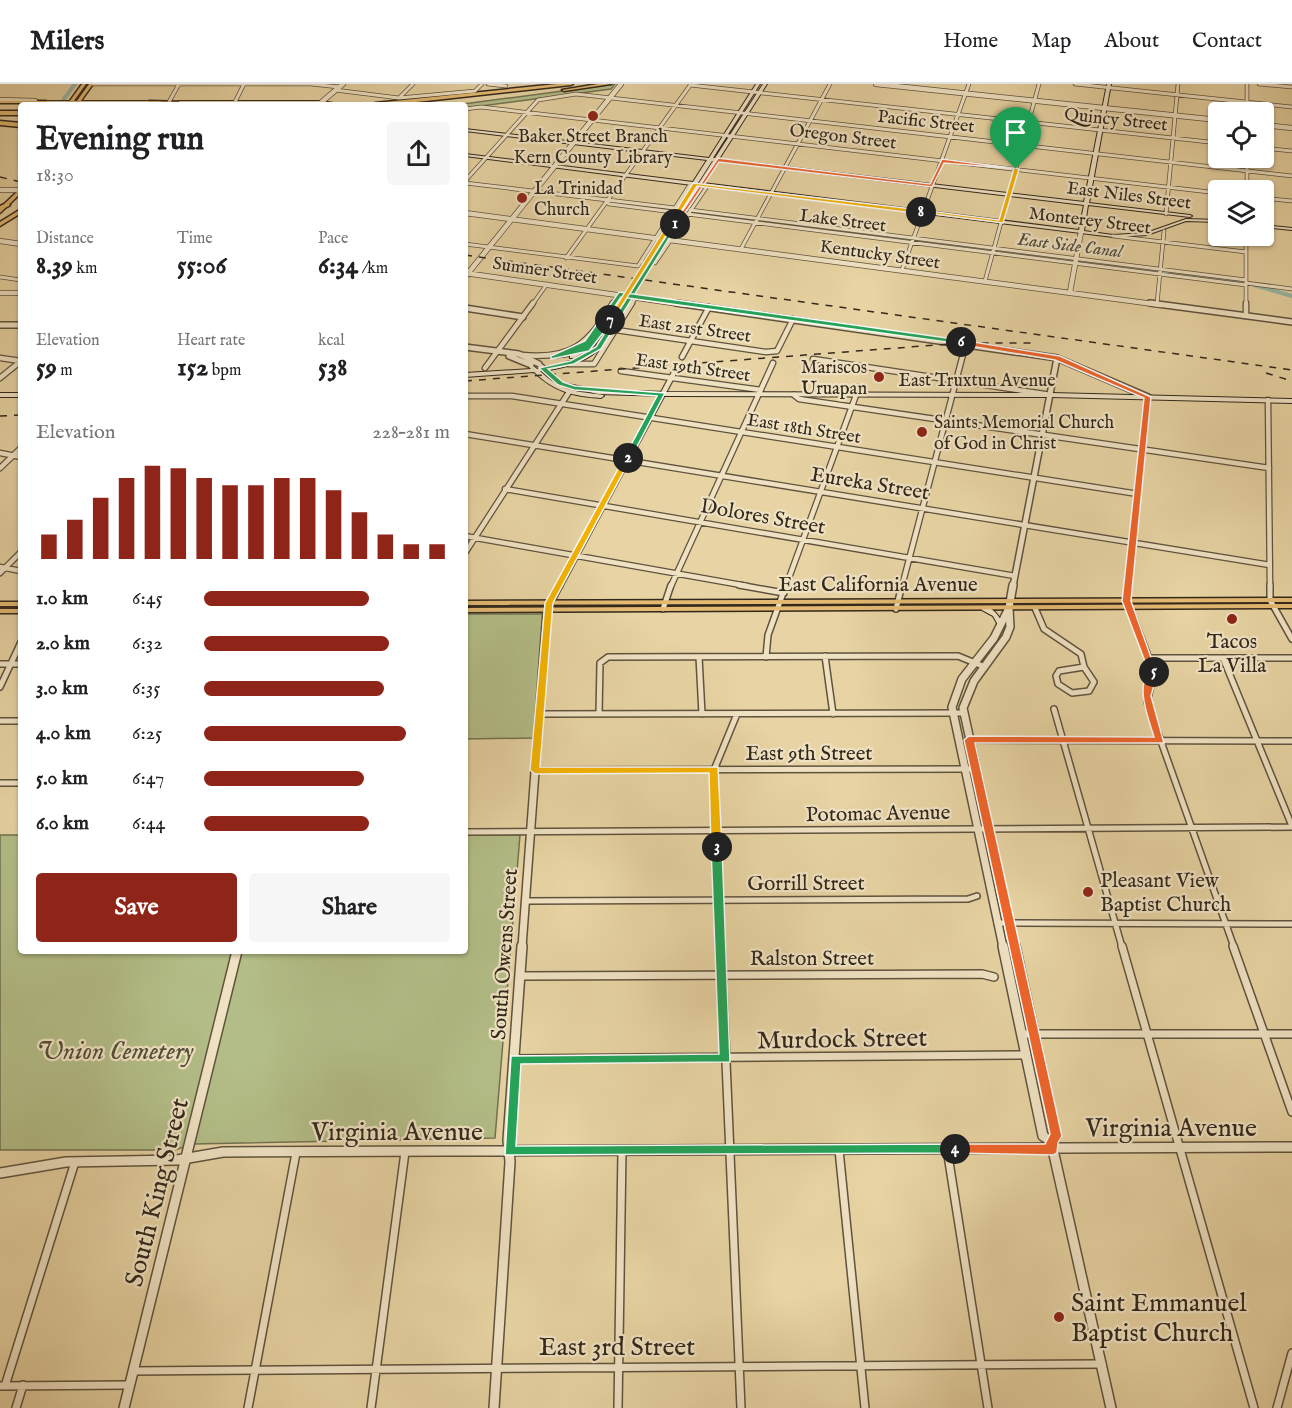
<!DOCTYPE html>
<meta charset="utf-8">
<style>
body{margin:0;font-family:"IM FELL English",serif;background:#f6f6f6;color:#202124;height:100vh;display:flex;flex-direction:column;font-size:22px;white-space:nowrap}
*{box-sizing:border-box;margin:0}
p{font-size:20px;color:#757577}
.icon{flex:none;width:33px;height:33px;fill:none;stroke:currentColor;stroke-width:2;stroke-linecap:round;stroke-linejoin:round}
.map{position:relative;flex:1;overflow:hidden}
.side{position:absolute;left:18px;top:18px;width:450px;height:852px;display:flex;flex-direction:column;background:#fff;border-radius:6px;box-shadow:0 2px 4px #0004}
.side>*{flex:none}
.fabs{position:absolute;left:1208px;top:18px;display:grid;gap:12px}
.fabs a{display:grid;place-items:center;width:66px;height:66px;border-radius:6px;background:#fff;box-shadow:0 2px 4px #0004;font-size:30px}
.pin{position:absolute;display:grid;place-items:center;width:51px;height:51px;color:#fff;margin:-62px -26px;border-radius:50% 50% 50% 0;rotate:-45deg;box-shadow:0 0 6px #0007}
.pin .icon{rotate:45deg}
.km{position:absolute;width:30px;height:30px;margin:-15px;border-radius:50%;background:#222;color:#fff;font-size:16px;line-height:30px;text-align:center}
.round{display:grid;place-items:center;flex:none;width:63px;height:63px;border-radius:6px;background:#f6f6f6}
.headline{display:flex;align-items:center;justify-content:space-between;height:102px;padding:0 18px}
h1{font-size:33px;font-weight:700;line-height:45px}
.stats{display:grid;grid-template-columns:repeat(3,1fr);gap:9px;height:102px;padding:6px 18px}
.stats div{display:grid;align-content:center}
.stats b{font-size:26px;font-weight:700}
.stats small{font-size:16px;font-weight:400}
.stats p{font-size:16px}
.chart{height:168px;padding:12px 18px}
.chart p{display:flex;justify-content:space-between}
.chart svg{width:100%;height:108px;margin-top:6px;stroke:#8f2418;stroke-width:6}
.button{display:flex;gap:12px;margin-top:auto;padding:12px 18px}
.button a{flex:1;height:69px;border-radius:6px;background:#8f2418;color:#fff;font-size:24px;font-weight:700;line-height:69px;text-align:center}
.button a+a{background:#f6f6f6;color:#202124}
ul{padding:0 18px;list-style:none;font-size:20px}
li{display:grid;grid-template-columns:96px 72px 1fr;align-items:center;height:45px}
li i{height:15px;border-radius:8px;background:#8f2418}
header{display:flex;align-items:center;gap:36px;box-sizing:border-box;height:84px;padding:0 30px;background:#fff;border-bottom:2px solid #e0e0e0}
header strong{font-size:28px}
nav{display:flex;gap:33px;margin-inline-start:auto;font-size:21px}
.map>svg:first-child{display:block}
</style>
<header>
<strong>Milers</strong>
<nav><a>Home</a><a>Map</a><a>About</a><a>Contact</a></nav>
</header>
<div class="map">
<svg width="1292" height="1324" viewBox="0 0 1292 1324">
<rect width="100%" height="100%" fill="#e7d3a3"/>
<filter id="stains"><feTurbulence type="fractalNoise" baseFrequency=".00333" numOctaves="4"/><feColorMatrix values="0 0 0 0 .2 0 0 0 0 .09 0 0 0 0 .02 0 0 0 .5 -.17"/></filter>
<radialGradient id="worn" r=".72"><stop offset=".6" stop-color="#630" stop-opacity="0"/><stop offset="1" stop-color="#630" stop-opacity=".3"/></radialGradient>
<path fill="#b3bd87" stroke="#727252" stroke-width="1.5" d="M615,0L611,5L465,24V21H456Z
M465,530H544L534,654L465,655Z
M0,751H21V867H465V751H520L495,1054L193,1060L175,1066H0Z"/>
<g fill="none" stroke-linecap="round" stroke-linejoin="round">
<path stroke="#97b8a7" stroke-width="4" d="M64,15L75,0
M612,118L1239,198
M1254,201L1292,212"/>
<defs>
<path id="minor-far3" d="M91,0H311L339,3
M488,0L506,2
M1075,0L1292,23
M1247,0V18
M1259,0L1292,3
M690,1L1218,59
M335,6L399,14L475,7L482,0
M399,14L413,0
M169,18L179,0
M235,18L244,0
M1248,18V28
M465,25L481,23L1218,109
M1263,64L1292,67
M1247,74V106
M465,97L538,16L576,10L1292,92
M465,99L675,124
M1263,114L1292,117
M606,117L609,120L673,128
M690,126L1246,196
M687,130L1246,201
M1166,130L1178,0
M1113,152L1246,168
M1246,152V221
M465,160L638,182L689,102L695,100
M741,165L830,0
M566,174L691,0
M642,178L655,179L706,104L701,101
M902,186L969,0
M0,193L21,196
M985,197L1039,0
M1246,199L1292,205
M1157,220L1164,147
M532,221L547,200
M612,221L619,210
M631,221L636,213"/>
<path id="minor-far2" d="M1246,219V232
M616,246L766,268L777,267L793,235
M522,271C572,276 588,260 613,219
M682,273L709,223
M0,274L21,277
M813,275L1051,311
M568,280H594L632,219
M485,284L533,219
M621,287L761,306
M0,294L21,277
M794,311L799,315L1269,384
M465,312H512L1138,410
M1268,316L1270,502
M465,350L1270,481
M0,369L21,373
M0,384L21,364
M505,405L1015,492
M465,452L747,502
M465,469L569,308
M0,483L21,487
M0,489L21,468
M560,502L675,287
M671,502L773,279
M786,502L859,303
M902,502L966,259
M1128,502L1148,313"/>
<path id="minor-far1" d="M739,501L784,509
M1129,501L1127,517L1154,588L1147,618L1234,863
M1270,501V516L1292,555
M1035,524L1044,545L1081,570L1084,583
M663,525L671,501
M896,525L902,501
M547,526L560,501
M825,572L833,630
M699,573L702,630
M766,573L768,551L786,501
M1149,574H1292
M1223,574L1292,742
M0,580H21
M1084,583L1094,598L1089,607L1072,609L1058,600L1056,592L1059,587Z
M0,603L21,558
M1054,625L1122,863
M540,630L963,629
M599,630L600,579L608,573L958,572L985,583
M0,637H21
M969,656L1292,657
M535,686L975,685
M0,699H21
M465,748L1292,743
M526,817L968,815L977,812
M997,839L1292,840
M721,863L714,686L737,630"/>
<path id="minor" d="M721,862L741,1324
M1122,862L1254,1324
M1233,862L1292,1028
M521,892L982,890L994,893
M1021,950H1292
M515,975L1026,971
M947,1065L988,1324
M839,1066L865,1324
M133,1287L1102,1280
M0,1302L129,1301
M5,1302L75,1078
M16,1324L23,1301
M248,1324L296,1069
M371,1324L405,1068
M618,1324L622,1067
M1277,1324L1292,1269"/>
<path id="tertiary-far3" d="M876,0L1218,36
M0,16L35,17
M318,21L343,0
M1263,41L1292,44
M21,87V91
M0,106H21
M465,129L1161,221
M0,157L21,160
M465,189L686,221
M465,193L621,0
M1070,208L1081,148
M0,209H21"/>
<path id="tertiary-far2" d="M676,219L1057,274L1148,313
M1150,219L1292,238
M465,224L523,233
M0,241H21
M465,263L519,270L539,280
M509,272L531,281
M1013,502L1057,274"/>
<path id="tertiary-far1" d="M1013,501L1009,524L1010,543L1006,553L974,597L963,624L1015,863
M522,863L547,526
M1003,863L952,623L962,595L994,554L1009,524"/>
<path id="tertiary" d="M1003,862L1043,1052L1051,1057L1111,1324
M1015,862L1056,1052L1051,1057
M0,1089L66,1078L177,1076L223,1068L1292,1063
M124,1324L237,867
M494,1324L510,1078L508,1056L522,862"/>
<path id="secondary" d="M756,0H760L713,74H715L763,0H767L719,75L1084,118L1107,0H1111L1089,119L1190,131L1192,132L1190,133L1088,121L1084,147L1113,151L1146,149L1186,135L1218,136V138L1186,137L1147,151L1113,153L702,102L670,151L668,152L666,151L698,101H696L687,116H685L683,115L692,101L465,72V70L693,98L707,76L465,47V45L709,74ZM712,77H713L699,99H698ZM718,77L1084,121L1079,146L703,99Z
M45,17H159L161,18L159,19H46L44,18Z
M180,17H322L345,21L322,19H179V17Z
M1263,141L1292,144V146L1263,143Z
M615,224L620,225L594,262L574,274H570V272L552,274V272L577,268L590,260Z
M622,224L625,226C603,265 595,278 549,286L562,299L598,306L668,308L1051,309L1292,315V319L1051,313L668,312L598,310L558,301L543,287H540C562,308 575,307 603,311L604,312L601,314C573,312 555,308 534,288L465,293V289L531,285L529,283L532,281L537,285L540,284L536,280L539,278L546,283C565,280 587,274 600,258C608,249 613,237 619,226Z
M0,309H21V313H0Z
M982,522C992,522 998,531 1003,539L1002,541H998L993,532L982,526L981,524Z"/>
<path id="primary" d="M82,0H86L71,21H67Z
M89,0H93L78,21H74Z
M21,104V109L0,129V124Z
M21,125V129L0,142V138Z
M1292,514V518L465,521V517Z
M0,518H21V522H0Z
M1292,520V524L465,528V524Z
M0,525H21V529H0Z"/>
<path id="trunk" d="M7,119L10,121L9,122L0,126V122Z"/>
<path id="motorway" d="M557,0H573L571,1L389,21H372L375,19Z
M598,0H611L564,7L562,6Z
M0,17H46L48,18L46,19H0Z
M149,17L228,19L231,21L151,19H149Z
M0,27H21V31H0Z
M0,37L21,39V43L0,41Z"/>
</defs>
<use href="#minor-far3" stroke="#5f533e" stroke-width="4.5"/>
<use href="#minor-far2" stroke="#5f533e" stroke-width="7"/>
<use href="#minor-far1" stroke="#5f533e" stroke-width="8"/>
<use href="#minor" stroke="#5f533e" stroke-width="10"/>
<use href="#tertiary-far3" stroke="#5f533e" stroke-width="6"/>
<use href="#tertiary-far2" stroke="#5f533e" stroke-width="8"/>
<use href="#tertiary-far1" stroke="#5f533e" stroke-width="10"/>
<use href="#tertiary" stroke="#5f533e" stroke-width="12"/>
<use href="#secondary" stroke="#32281c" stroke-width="2"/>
<use href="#primary" stroke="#32281c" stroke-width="3"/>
<use href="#trunk" stroke="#32281c" stroke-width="3"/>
<use href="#motorway" stroke="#32281c" stroke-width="3"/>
<use href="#minor-far3" stroke="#efe2c3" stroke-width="3"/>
<use href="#minor-far2" stroke="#efe2c3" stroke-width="4.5"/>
<use href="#minor-far1" stroke="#efe2c3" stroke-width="5"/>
<use href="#minor" stroke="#efe2c3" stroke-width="7"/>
<use href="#tertiary-far3" stroke="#efe2c3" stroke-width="4.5"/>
<use href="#tertiary-far2" stroke="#efe2c3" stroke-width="5"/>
<use href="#tertiary-far1" stroke="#efe2c3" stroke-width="7"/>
<use href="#tertiary" stroke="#efe2c3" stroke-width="9"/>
<use href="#secondary" fill="#efe2c3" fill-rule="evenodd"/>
<use href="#primary" fill="#e4ba72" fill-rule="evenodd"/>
<use href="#trunk" fill="#e4ba72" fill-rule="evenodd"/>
<use href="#motorway" fill="#e4ba72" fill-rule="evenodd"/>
<path stroke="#32281c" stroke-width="1.5" stroke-dasharray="7 7" stroke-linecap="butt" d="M0,93L21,98
M465,171L1292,286
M1266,289L1292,297
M465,297L962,259H1037
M0,332L21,331"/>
<defs>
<path id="secondary-bridge-far1" d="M620,221L664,150"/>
<path id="secondary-bridge" d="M617,225L621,219"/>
</defs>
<use href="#secondary-bridge-far1" stroke="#32281c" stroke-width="6" stroke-linecap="butt"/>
<use href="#secondary-bridge" stroke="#32281c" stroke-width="8" stroke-linecap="butt"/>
<use href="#secondary-bridge-far1" stroke="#efe2c3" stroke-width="4.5"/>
<use href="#secondary-bridge" stroke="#efe2c3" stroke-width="6"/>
</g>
<path fill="#f0652b" stroke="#fff" stroke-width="1.5" d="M718,74L930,100L942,75L1019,85L944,79L932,103L719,78L677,141H673Z"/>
<path fill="#22a559" stroke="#fff" stroke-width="1.5" d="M675,138L678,140L601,265L574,280L548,285L563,298L575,302L665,309L631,374L628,376L624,374L657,312L574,306L558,301L539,284L570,277L596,263Z"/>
<path fill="#f5b400" stroke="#fff" stroke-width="1.5" d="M628,372L631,374L553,519L540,683H718L722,763L717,766L711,763L709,689L535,690L530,686L545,519L624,374Z"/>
<path fill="#22a559" stroke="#fff" stroke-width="1.5" d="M717,759L722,763L730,978L521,980L516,1062L955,1060L960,1062V1069L505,1071L511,972L719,970L711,763Z"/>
<path fill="#f0652b" stroke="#fff" stroke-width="1.5" d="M1154,585L1158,588L1151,612L1164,659H975L1062,1052L1058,1059L1057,1069L1053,1071L951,1069V1062L955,1060H1045L1050,1050L964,656L969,652L1154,653C1149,636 1132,596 1154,585Z"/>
<path fill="#f0652b" stroke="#fff" stroke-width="1.5" d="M961,256L1060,272L1151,313L1131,517L1157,590L1149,588L1122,517L1144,314L1055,276L958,260Z"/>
<path fill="#22a559" stroke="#fff" stroke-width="1.5" d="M619,208L961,256L964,258L961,260L621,213L605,237L610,234L613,236L589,267L551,275V272L585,257Z"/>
<path fill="#f5b400" stroke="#fff" stroke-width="1.5" d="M693,99L921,126L924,128L921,130L697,102L613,236L607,237Z"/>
<path fill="#f5b400" stroke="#fff" stroke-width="1.5" d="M1014,84L1019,85L1003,139L918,128L921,126L999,136Z"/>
<g fill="#8f2418" stroke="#efe2c3" stroke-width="2">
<circle cx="593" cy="32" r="6"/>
<circle cx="522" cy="114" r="6"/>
<circle cx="879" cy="293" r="6"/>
<circle cx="922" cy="348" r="6"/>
<circle cx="1232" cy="535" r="6"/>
<circle cx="1088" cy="808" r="6"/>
<circle cx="1059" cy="1233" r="6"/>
</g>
<g text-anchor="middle" stroke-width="4.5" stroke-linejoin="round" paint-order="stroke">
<g font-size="18" fill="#32281c" stroke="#efe2c3">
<text transform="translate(1116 35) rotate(6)" y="6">Quincy Street</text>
<text transform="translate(926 37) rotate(6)" y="6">Pacific Street</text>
<text transform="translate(843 52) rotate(7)" y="6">Oregon Street</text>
<text transform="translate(1129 111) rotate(7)" y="6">East Niles Street</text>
<text transform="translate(843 136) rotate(7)" y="6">Lake Street</text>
<text transform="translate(1090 136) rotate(7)" y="6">Monterey Street</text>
<text transform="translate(880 170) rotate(8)" y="6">Kentucky Street</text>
<text transform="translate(545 186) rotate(8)" y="6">Sumner Street</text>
<text transform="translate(695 244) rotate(8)" y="6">East 21st Street</text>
<text transform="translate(693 283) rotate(8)" y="6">East 19th Street</text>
<text x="977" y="302">East Truxtun Avenue</text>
<text transform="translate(804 344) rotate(9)" y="6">East 18th Street</text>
</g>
<g font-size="18" fill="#32281c" stroke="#efe2c3" text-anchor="start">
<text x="593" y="58" text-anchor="middle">Baker Street Branch<tspan x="593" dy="21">Kern County Library</tspan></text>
<text x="534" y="110">La Trinidad<tspan x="534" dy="21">Church</tspan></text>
<text x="867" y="289" text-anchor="end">Mariscos<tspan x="867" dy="21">Uruapan</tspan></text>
<text x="934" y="344">Saints Memorial Church<tspan x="934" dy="21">of God in Christ</tspan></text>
</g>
<g font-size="18" font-style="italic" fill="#4b4c3f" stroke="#efe2c3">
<text transform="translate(1070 161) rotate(7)" y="6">East Side Canal</text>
</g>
<g font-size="21" fill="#32281c" stroke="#efe2c3">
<text transform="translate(870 399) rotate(9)" y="7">Eureka Street</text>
<text transform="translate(763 432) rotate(10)" y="7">Dolores Street</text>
<text x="878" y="507">East California Avenue</text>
<text x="809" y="676">East 9th Street</text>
<text transform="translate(878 729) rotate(-1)" y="7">Potomac Avenue</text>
<text x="806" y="806">Gorrill Street</text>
<text transform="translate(504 870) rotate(-86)" y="7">South Owens Street</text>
<text x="812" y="881">Ralston Street</text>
</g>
<g font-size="21" fill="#32281c" stroke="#efe2c3">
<text x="1232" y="564">Tacos<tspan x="1232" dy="24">La Villa</tspan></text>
<text x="1100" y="803" text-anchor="start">Pleasant View<tspan x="1100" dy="24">Baptist Church</tspan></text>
</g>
<g font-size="26" fill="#32281c" stroke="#efe2c3">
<text transform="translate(842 954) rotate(-1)" y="9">Murdock Street</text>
<text x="1171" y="1052">Virginia Avenue</text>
<text x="397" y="1056">Virginia Avenue</text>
<text transform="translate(156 1108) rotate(-76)" y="9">South King Street</text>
<text x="617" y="1271">East 3rd Street</text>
</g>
<g font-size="26" font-style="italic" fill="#524d37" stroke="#efe2c3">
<text x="115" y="975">Union Cemetery</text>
</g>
<g font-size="26" fill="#32281c" stroke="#efe2c3" text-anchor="start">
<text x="1071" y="1227">Saint Emmanuel<tspan x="1071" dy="30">Baptist Church</tspan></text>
</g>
</g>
<rect width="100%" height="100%" filter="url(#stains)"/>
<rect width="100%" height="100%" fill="url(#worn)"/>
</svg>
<div class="fabs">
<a><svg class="icon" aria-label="locate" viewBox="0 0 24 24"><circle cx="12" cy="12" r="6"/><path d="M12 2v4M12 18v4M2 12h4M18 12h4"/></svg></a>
<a><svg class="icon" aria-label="layers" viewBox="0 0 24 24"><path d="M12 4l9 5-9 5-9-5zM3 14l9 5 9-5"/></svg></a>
</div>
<div class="pin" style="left:1016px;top:85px;background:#1e9e55"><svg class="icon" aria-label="arrive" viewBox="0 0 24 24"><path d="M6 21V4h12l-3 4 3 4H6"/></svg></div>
<b class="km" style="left:675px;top:140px">1</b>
<b class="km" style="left:628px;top:374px">2</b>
<b class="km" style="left:717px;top:763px">3</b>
<b class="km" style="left:955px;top:1065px">4</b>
<b class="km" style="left:1154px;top:588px">5</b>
<b class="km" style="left:961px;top:258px">6</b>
<b class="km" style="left:610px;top:236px">7</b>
<b class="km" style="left:921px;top:128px">8</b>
<section class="side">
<div class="headline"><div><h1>Evening run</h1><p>18:30</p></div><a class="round"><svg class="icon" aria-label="share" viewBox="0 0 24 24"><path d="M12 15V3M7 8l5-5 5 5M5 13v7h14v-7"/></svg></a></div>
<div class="stats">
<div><p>Distance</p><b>8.39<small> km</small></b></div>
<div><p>Time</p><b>55:06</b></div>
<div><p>Pace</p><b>6:34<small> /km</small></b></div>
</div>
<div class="stats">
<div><p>Elevation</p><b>59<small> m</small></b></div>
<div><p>Heart rate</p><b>152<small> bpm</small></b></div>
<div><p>kcal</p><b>538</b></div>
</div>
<div class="chart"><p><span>Elevation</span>228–281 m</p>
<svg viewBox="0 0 160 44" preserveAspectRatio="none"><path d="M5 44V34M15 44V28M25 44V19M35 44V11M45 44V6M55 44V7M65 44V11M75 44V14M85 44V14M95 44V11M105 44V11M115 44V16M125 44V25M135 44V34M145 44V38M155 44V38"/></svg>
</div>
<ul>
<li><b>1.0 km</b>6:45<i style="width:67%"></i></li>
<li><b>2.0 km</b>6:32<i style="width:75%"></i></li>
<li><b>3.0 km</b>6:35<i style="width:73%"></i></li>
<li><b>4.0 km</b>6:25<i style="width:82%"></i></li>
<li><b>5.0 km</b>6:47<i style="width:65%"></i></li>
<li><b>6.0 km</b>6:44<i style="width:67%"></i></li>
</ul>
<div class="button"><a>Save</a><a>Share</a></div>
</section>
</div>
